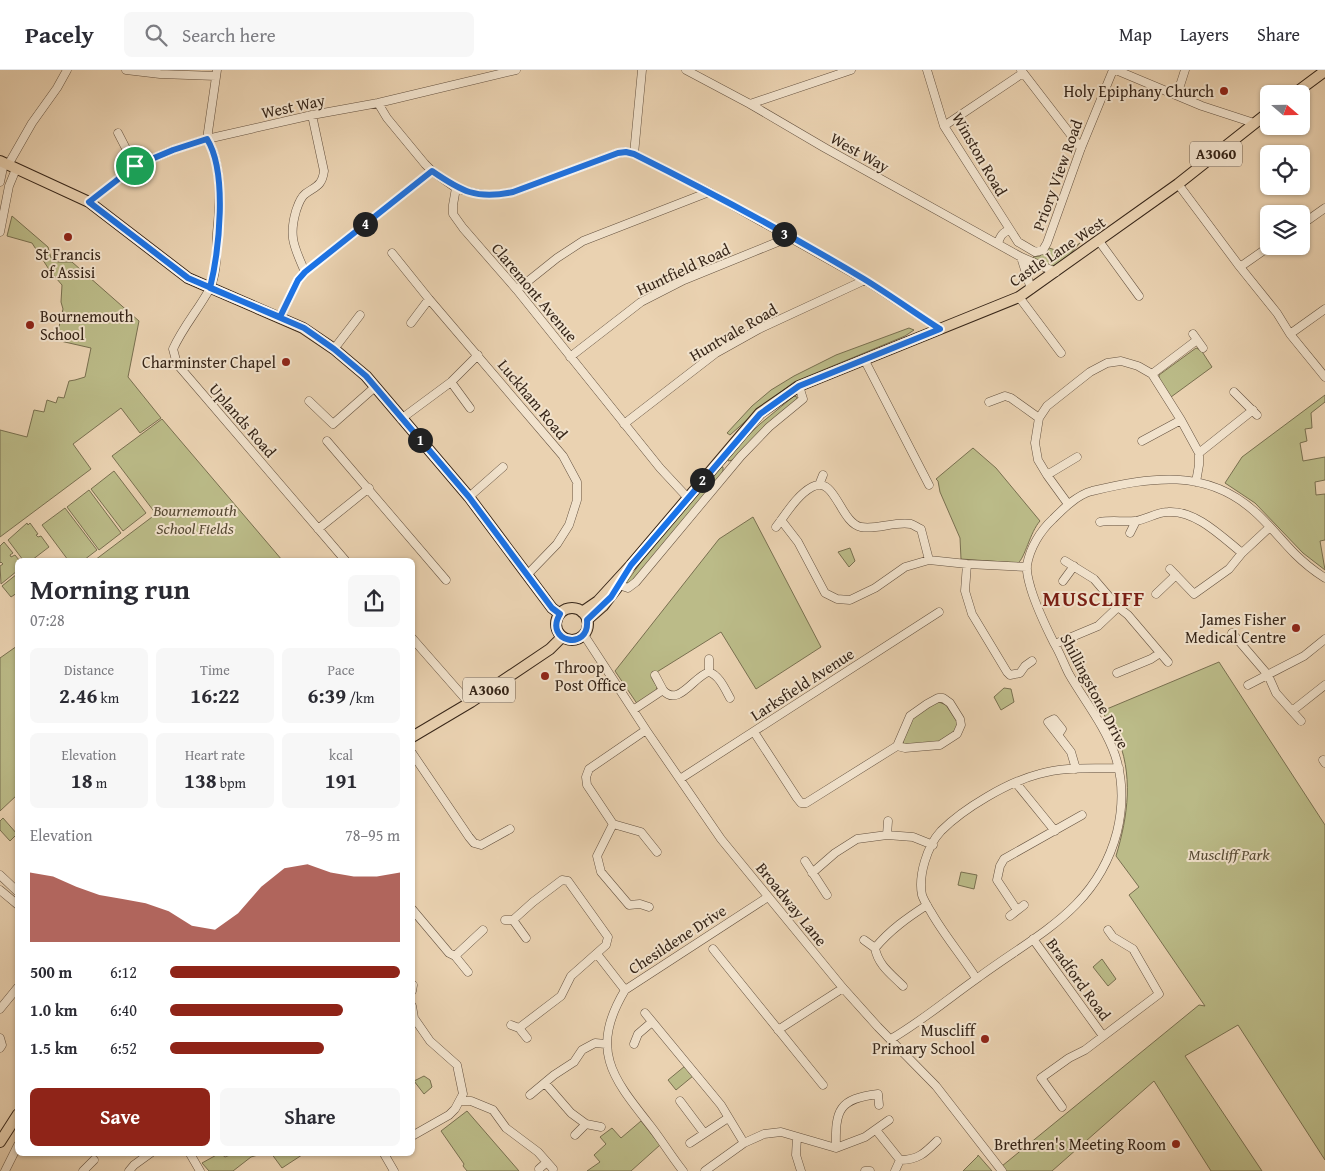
<!DOCTYPE html>
<meta charset="utf-8">
<style>
body{margin:0;font-family:"Gentium Book Plus",serif;background:#f7f7f7;color:#2b2b33;height:100vh;display:flex;flex-direction:column;font-size:19px;white-space:nowrap}
*{box-sizing:border-box;margin:0}
p{font-size:16px;color:#7c7c81}
.icon{flex:none;width:28px;height:28px;fill:none;stroke:currentColor;stroke-width:2;stroke-linecap:round;stroke-linejoin:round}
.map{position:relative;flex:1;overflow:hidden}
.sheet{position:absolute;left:15px;top:488px;width:400px;height:598px;display:flex;flex-direction:column;background:#fff;border-radius:8px;box-shadow:0 1px 4px #0004}
.sheet>*{flex:none}
.needle{width:32px;rotate:110deg}
.buttons{position:absolute;left:1260px;top:15px;display:grid;gap:10px}
.buttons a{display:grid;place-items:center;width:50px;height:50px;border-radius:8px;background:#fff;box-shadow:0 1px 4px #0004;font-size:25px}
.pin{position:absolute;display:grid;place-items:center;width:42px;height:42px;color:#fff;margin:-21px;border:2px solid #fff;border-radius:50%;box-shadow:0 1px 5px #0007}
.km{position:absolute;width:25px;height:25px;margin:-12px;border-radius:50%;background:#222;color:#fff;font-size:14px;line-height:25px;text-align:center}
.round{display:grid;place-items:center;flex:none;width:52px;height:52px;border-radius:8px;background:#f7f7f7}
.overview{display:flex;align-items:center;justify-content:space-between;height:85px;padding:0 15px}
h1{font-size:28px;font-weight:800;line-height:38px}
.stats{display:grid;grid-template-columns:repeat(3,1fr);gap:8px;height:85px;padding:5px 15px}
.stats div{display:grid;align-content:center;border-radius:8px;background:#f7f7f7;text-align:center}
.stats b{font-size:21px;font-weight:800}
.stats small{font-size:14px;font-weight:400}
.stats p{font-size:14px}
.chart{height:140px;padding:10px 15px}
.chart p{display:flex;justify-content:space-between}
.chart svg{width:100%;height:90px;margin-top:5px;fill:#8f2418;opacity:.7}
.primary-button{display:flex;gap:10px;margin-top:auto;padding:10px 15px}
.primary-button a{flex:1;height:58px;border-radius:8px;background:#8f2418;color:#fff;font-size:20px;font-weight:800;line-height:58px;text-align:center}
.primary-button a+a{background:#f7f7f7;color:#2b2b33}
ul{padding:0 15px;list-style:none;font-size:16px}
li{display:grid;grid-template-columns:80px 60px 1fr;align-items:center;height:38px}
li i{height:12px;border-radius:6px;background:#8f2418}
header{display:flex;align-items:center;gap:30px;box-sizing:border-box;height:70px;padding:0 25px;background:#fff;border-bottom:1px solid #e1e1e2}
header strong{font-size:24px}
nav{display:flex;gap:28px;margin-inline-start:auto;font-size:18px}
.search{width:350px;height:45px;background:#f7f7f7;display:flex;align-items:center;gap:12px;box-sizing:border-box;padding:0 18px;border-radius:8px;color:#7c7c81;font-size:19px}
.map>svg:first-child{display:block}
</style>
<header>
<strong>Pacely</strong>
<div class="search"><svg class="icon" aria-label="search" viewBox="0 0 24 24"><circle cx="10" cy="10" r="6"/><path d="M15 15l6 6"/></svg>Search here</div>
<nav><a>Map</a><a>Layers</a><a>Share</a></nav>
</header>
<div class="map">
<svg width="1325" height="1101" viewBox="0 0 1325 1101">
<rect width="100%" height="100%" fill="#ead2b1"/>
<filter id="stains"><feTurbulence type="fractalNoise" baseFrequency=".004" numOctaves="4"/><feColorMatrix values="0 0 0 0 .2 0 0 0 0 .09 0 0 0 0 .02 0 0 0 .5 -.17"/></filter>
<radialGradient id="worn" r=".72"><stop offset=".6" stop-color="#630" stop-opacity="0"/><stop offset="1" stop-color="#630" stop-opacity=".3"/></radialGradient>
<path fill="#bb8" stroke="#797050" d="M12,146L48,177L51,188L58,192H72L139,251L128,307L161,348L140,363L121,338L73,374L91,399L0,467V360L27,367L34,340L44,342L47,330L56,333L58,327L64,328L69,311L75,310L85,307L91,278L56,270L63,239L61,232L62,215L50,201L32,173L7,166Z
M1080,173L1069,185L1053,197L1033,190V187L1040,186L1049,178L1065,183Z
M909,258L914,260L905,266L794,312L765,334L730,365L727,363L752,336L771,320L794,306L836,285Z
M1196,278L1201,280L1212,297L1171,327L1159,309V305Z
M1325,325V332L1311,343L1312,358L1305,359L1307,371L1300,373L1303,391L1325,387V410L1315,412L1316,425L1325,424V470L1320,471L1325,500L1303,483L1255,433L1225,413L1242,387Z
M794,326L797,327V330L733,390L728,391V385L760,354Z
M162,349L282,490H95L156,444L112,386Z
M973,378L996,398L1040,451C1030,462 1025,488 1018,493L961,489L960,468L940,422L938,411L936,409Z
M720,397H723V402L635,511L626,513L646,485Z
M114,401L146,443L123,461L91,419Z
M89,420L121,463L99,480L67,437Z
M65,438L97,480L84,490H68L42,455Z
M753,447L821,577L756,619L721,562L652,605L651,607L657,617L656,621L638,635L615,601L719,469Z
M27,453L28,455L30,453L38,464L36,465L38,467L41,466L49,477L32,490H23L8,470Z
M4,472L13,483L10,485L11,487L15,485L19,490L17,501L1,514L0,496L3,494L1,492L0,493V476Z
M850,478L855,491L849,497L838,482Z
M17,504V523L11,527L2,516Z
M17,576V725L0,741V588Z
M1219,592L1325,755V1090L1238,955L1185,986L1262,1101H1211L1154,1011L1052,1101H1006L1002,1096L1199,935L1205,936L1129,825L1139,817L1116,786C1128,746 1134,704 1116,664C1112,656 1106,649 1102,641Z
M1004,618L1011,619L1014,632L1001,640L994,627Z
M939,632L946,635L958,653L957,662L939,673L904,675L903,671L913,648L935,633Z
M3,748L17,764L10,771L0,760V751Z
M961,802L977,805L974,819L958,815Z
M1102,889L1116,909L1108,916L1093,897Z
M685,996L693,1006L676,1020L668,1010Z
M424,1006L430,1010L432,1017L424,1024L414,1011Z
M467,1041L519,1101H467L463,1096L464,1094L441,1061Z
M641,1051L660,1075L631,1101H587L600,1092L594,1085L606,1074L600,1067L612,1058L621,1068Z
M220,1083L225,1087L235,1083H265L251,1087L233,1101H209L202,1093Z
M271,1083H305L282,1098Z
M978,1085L992,1101H963L978,1086Z"/>
<g fill="none" stroke-linecap="round" stroke-linejoin="round">
<defs>
<path id="minor" d="M126,0L160,4L216,6
M217,0L207,69C223,95 220,135 217,163C216,181 218,203 209,220C198,240 183,257 173,279L177,294L345,490
M686,0L750,34L825,78L1021,187L1056,202
M927,0L944,56L1018,172L1035,182L1043,180L1047,173L1081,78L1113,0
M1021,0L1081,78
M1116,0L1202,36L1254,53
M1177,25L1185,0
M378,33L387,48L425,94L432,101L456,118L453,135V144L463,158L517,220L660,398L687,427
M750,34L851,0
M944,56L1023,3
M118,63L135,96
M634,84L642,0
M8,95L32,53L57,18L67,0
M0,112L4,93
M1178,114L1240,197L1277,243L1290,264L1325,307
M456,118C478,125 490,127 513,122L618,83L626,82L634,84L709,122L865,210L940,259
M89,132L135,96L173,80L207,69L312,45L378,33L516,0
M1301,155L1325,138
M0,162L9,116L16,99
M1099,171L1139,226
M998,173C1000,167 1002,162 1010,160
M392,183L429,229L563,386L577,412V430L569,455L557,474L527,505
M1021,187L1031,219
M1240,197L1270,176
M305,202C295,178 288,168 296,141C298,135 300,128 305,124C316,116 322,116 324,101L312,45
M517,220L557,188L583,171L709,122
M1019,227L1061,283
M280,247L298,210L305,202L432,101
M411,253L429,229
M1193,264L1203,278
M1290,264L1325,239
M334,279L360,245
M570,287L641,232L684,210L790,167
M864,289L929,415
M1152,304L1197,270
M451,312L470,338
M1234,322L1257,345
M309,331L333,354L375,317
M989,332L1005,326L1011,328L1039,348
M401,349L451,312L478,285
M624,354L716,283L759,259L865,210
M327,371L446,510
M1142,371L1181,350
M1199,383L1253,340
M1047,405L1077,387
M819,415L823,405
M469,427L503,397
M1068,434L1047,405L1038,390L1035,373L1039,348L1047,336L1090,302L1107,293L1121,291L1138,296L1152,304L1181,350L1199,383V395L1196,412
M781,450L798,472L825,523L837,529L850,530L875,518L905,497L929,490L967,494L1027,497
M1100,452C1111,450 1123,452 1135,451C1146,450 1156,442 1168,442C1196,440 1222,467 1242,483
M776,457C786,444 797,425 812,417C835,404 840,453 861,457C877,460 895,451 911,454C914,455 918,458 921,459L929,490
M318,459L369,418
M1130,463L1136,451
M1065,491L1094,509L1118,537L1128,545L1168,592
M967,494L965,521L972,544L1007,602L1010,605L1020,603L1025,596L1032,591
M1170,499L1194,524L1229,499L1242,483L1270,457
M1063,511L1074,496
M619,515L628,518L636,512L741,386L769,357L803,329L799,316
M1156,524L1176,505
M1232,563L1268,605L1276,623L1292,641L1325,615
M584,565L646,660L721,769L843,918L878,957L936,1016L1002,1101
M412,568L469,633
M1055,574L1098,556L1118,537
M709,602V589
M1117,603L1151,589L1160,583
M655,605L663,620
M1248,615L1304,586L1325,569
M633,640L663,620C678,638 694,606 709,602C719,605 725,619 730,628
M1292,641L1301,651
M754,662L797,728L801,733H806L897,676L910,646L927,634L938,628H943L950,633L960,649L961,655L957,664L940,675L905,678L897,676
M1058,665L1062,659L1054,649L1048,652L1071,682L1076,699
M412,683L469,767L474,773L481,775L510,759
M1323,690L1325,693
M680,709L939,542
M1016,713L1055,761
M613,754L587,715L586,707L589,699L646,660
M613,754L597,786L601,802L629,835L640,834L649,837
M613,754L641,762L657,782
M887,765L888,751
M805,791L827,825
M812,803L835,783L857,769L887,765L913,767L933,775
M0,805L18,822
M0,820L18,835
M412,839L449,883L455,886L468,902
M1017,840L997,810L1000,796L1004,789L1082,745
M1010,846L1024,835
M505,850H513L533,832L562,810L568,811L608,867L606,875L571,906L561,926L519,958
M513,850L526,868
M1033,869L1103,966
M864,870L875,878
M713,879L823,1015
M597,884L625,920
M455,886L483,860
M976,908C962,886 944,865 931,842C928,837 924,831 922,825C918,806 927,776 941,761C964,738 1008,712 1039,704C1065,696 1093,699 1119,698
M903,916C891,904 878,895 875,878C890,860 907,848 927,835
M412,921L413,915
M412,936L414,948L430,971L457,995L463,1024L455,1039L449,1045L412,1066
M0,939L18,917
M645,943L721,1035L744,1073
M511,955L519,958L527,968
M778,960L843,918
M0,968L2,975L0,978
M891,969C922,951 949,928 979,907C1037,864 1097,839 1117,762C1123,737 1123,709 1115,685C1105,656 1084,630 1069,604C1064,594 1060,583 1054,573C1045,555 1037,539 1031,519C1029,512 1026,503 1027,495C1030,478 1040,461 1053,449C1064,438 1077,425 1092,421C1151,407 1206,398 1254,441C1269,454 1281,470 1295,484C1304,493 1314,501 1325,508
M634,974L638,964L652,952
M545,1013L571,1043L586,1054L601,1057
M530,1025L554,1005L574,992L582,980L595,973L606,974
M460,1031H471L493,1040L506,1058L538,1082L553,1099
M680,1031L704,1063
M1062,1037L1041,1008L1069,988L1085,980L1159,924L1133,879L1113,867L1108,860
M876,1060L900,1090
M575,1065L586,1054
M797,1067L796,1085L801,1101
M690,1073L728,1048
M836,1078C835,1039 839,1029 878,1024L879,1035
M189,1082L200,1101
M383,1082L394,1101
M539,1099L547,1092
M5,1101L18,1075
M83,1101L94,1090
M129,1101L134,1095L152,1082
M683,1101C671,1086 661,1069 649,1054C611,1006 590,979 625,920L768,827
M705,1101L744,1073L764,1064L781,1062L836,1078L865,1067L889,1050
M865,1101H870
M895,1101L900,1090C918,1090 925,1083 937,1071"/>
<path id="major" d="M1294,24L1325,1
M0,91L89,132L188,208L303,258L334,279L366,306L469,427L552,538L560,544
M556 554a16 16 0 1 1 32 0a16 16 0 1 1-32 0Z
M582,542L598,531L631,495L760,343L799,316L1019,227L1178,114L1269,42
M587,550L603,536L619,515
M412,667L471,632L550,579L562,567
M0,1072L18,1044"/>
</defs>
<use href="#minor" stroke="#64513f" stroke-width="9"/>
<use href="#major" stroke="#372619" stroke-width="12"/>
<use href="#minor" stroke="#f1e2cc" stroke-width="8"/>
<use href="#major" stroke="#ead2b1" stroke-width="10"/>
</g>
<g fill="none" stroke-linecap="round" stroke-linejoin="round">
<defs>
<path id="route" d="M135,96L89,132L188,208L304,258L334,279L366,306L469,427L552,538L560,544C543,572 590,582 587,550L611,527L631,495L760,344L799,316L940,259C915,243 890,225 864,209C789,164 712,123 634,84L626,82L618,83L513,122C476,130 461,121 432,101L305,202L298,210L280,247L210,218C219,181 228,103 207,69L173,80L135,96"/>
</defs>
<use href="#route" stroke="#fff" stroke-width="10"/>
<use href="#route" stroke="#1a73e8" stroke-width="6"/>
</g>
<g fill="#8f2418" stroke="#f1e2cc" stroke-width="2">
<circle cx="1224" cy="21" r="5"/>
<circle cx="68" cy="167" r="5"/>
<circle cx="30" cy="255" r="5"/>
<circle cx="286" cy="292" r="5"/>
<circle cx="1296" cy="558" r="5"/>
<circle cx="545" cy="606" r="5"/>
<circle cx="985" cy="969" r="5"/>
<circle cx="1176" cy="1074" r="5"/>
</g>
<g text-anchor="middle" stroke-width="4" stroke-linejoin="round" paint-order="stroke">
<g fill="#f1e2cc" stroke="#6f5e4f" stroke-width="1">
<rect x="1190" y="71.5" width="52" height="25" rx="4"/>
<rect x="463" y="607.5" width="52" height="25" rx="4"/>
</g>
<g font-size="15" font-weight="bold" fill="#372619">
<text x="1216" y="89">A3060</text>
<text x="489" y="625">A3060</text>
</g>
<g font-size="16" fill="#372619" stroke="#f1e2cc" text-anchor="end">
<text x="1214" y="27">Holy Epiphany Church</text>
<text x="68" y="190" text-anchor="middle">St Francis<tspan x="68" dy="18">of Assisi</tspan></text>
<text x="40" y="252" text-anchor="start">Bournemouth<tspan x="40" dy="18">School</tspan></text>
<text x="276" y="298">Charminster Chapel</text>
<text x="1286" y="555">James Fisher<tspan x="1286" dy="18">Medical Centre</tspan></text>
<text x="555" y="603" text-anchor="start">Throop<tspan x="555" dy="18">Post Office</tspan></text>
<text x="975" y="966">Muscliff<tspan x="975" dy="18">Primary School</tspan></text>
<text x="1166" y="1080">Brethren's Meeting Room</text>
</g>
<g font-size="16" fill="#372619" stroke="#f1e2cc">
<text transform="translate(293 36) rotate(-12)" y="6">West Way</text>
<text transform="translate(860 82) rotate(29)" y="6">West Way</text>
<text transform="translate(980 84) rotate(60)" y="6">Winston Road</text>
<text transform="translate(1057 105) rotate(-70)" y="6">Priory View Road</text>
<text transform="translate(1057 181) rotate(-34)" y="6">Castle Lane West</text>
<text transform="translate(683 199) rotate(-25)" y="6">Huntfield Road</text>
<text transform="translate(535 222) rotate(50)" y="6">Claremont Avenue</text>
<text transform="translate(733 262) rotate(-30)" y="6">Huntvale Road</text>
<text transform="translate(533 329) rotate(50)" y="6">Luckham Road</text>
<text transform="translate(243 350) rotate(49)" y="6">Uplands Road</text>
<text transform="translate(802 614) rotate(-33)" y="6">Larksfield Avenue</text>
<text transform="translate(1095 621) rotate(62)" y="6">Shillingstone Drive</text>
<text transform="translate(792 834) rotate(51)" y="6">Broadway Lane</text>
<text transform="translate(677 869) rotate(-33)" y="6">Chesildene Drive</text>
<text transform="translate(1079 909) rotate(54)" y="6">Bradford Road</text>
</g>
<g font-size="16" font-style="italic" fill="#584b35" stroke="#f1e2cc">
<text x="195" y="446">Bournemouth<tspan x="195" dy="18">School Fields</tspan></text>
<text x="1229" y="790">Muscliff Park</text>
</g>
<g font-size="21" font-weight="bold" letter-spacing="1" fill="#7a1f14" stroke="#f1e2cc">
<text x="1094" y="536">MUSCLIFF</text>
</g>
</g>
<rect width="100%" height="100%" filter="url(#stains)"/>
<rect width="100%" height="100%" fill="url(#worn)"/>
</svg>
<div class="buttons">
<a><svg class="needle" viewBox="-14 -14 28 28"><path d="M0-13l5 13h-10z" fill="#e53935"/><path d="M0 13l5-13h-10z" fill="#7c7c81"/></svg></a>
<a><svg class="icon" aria-label="locate" viewBox="0 0 24 24"><circle cx="12" cy="12" r="6"/><path d="M12 2v4M12 18v4M2 12h4M18 12h4"/></svg></a>
<a><svg class="icon" aria-label="layers" viewBox="0 0 24 24"><path d="M12 4l9 5-9 5-9-5zM3 14l9 5 9-5"/></svg></a>
</div>
<div class="pin" style="left:135px;top:96px;background:#1e9e55"><svg class="icon" aria-label="arrive" viewBox="0 0 24 24"><path d="M6 21V4h12l-3 4 3 4H6"/></svg></div>
<b class="km" style="left:420px;top:370px">1</b>
<b class="km" style="left:702px;top:410px">2</b>
<b class="km" style="left:784px;top:164px">3</b>
<b class="km" style="left:365px;top:154px">4</b>
<section class="sheet">
<div class="overview"><div><h1>Morning run</h1><p>07:28</p></div><a class="round"><svg class="icon" aria-label="share" viewBox="0 0 24 24"><path d="M12 15V3M7 8l5-5 5 5M5 13v7h14v-7"/></svg></a></div>
<div class="stats">
<div><p>Distance</p><b>2.46<small> km</small></b></div>
<div><p>Time</p><b>16:22</b></div>
<div><p>Pace</p><b>6:39<small> /km</small></b></div>
</div>
<div class="stats">
<div><p>Elevation</p><b>18<small> m</small></b></div>
<div><p>Heart rate</p><b>138<small> bpm</small></b></div>
<div><p>kcal</p><b>191</b></div>
</div>
<div class="chart"><p><span>Elevation</span>78–95 m</p>
<svg viewBox="0 0 160 44" preserveAspectRatio="none"><path d="M0 44V10L10 12L20 17L30 21L40 23L50 25L60 29L70 36L80 38L90 30L100 17L110 8L120 6L130 10L140 12L150 12L160 10V44z"/></svg>
</div>
<ul>
<li><b>500 m</b>6:12<i style="width:100%"></i></li>
<li><b>1.0 km</b>6:40<i style="width:75%"></i></li>
<li><b>1.5 km</b>6:52<i style="width:67%"></i></li>
</ul>
<div class="primary-button"><a>Save</a><a>Share</a></div>
</section>
</div>
